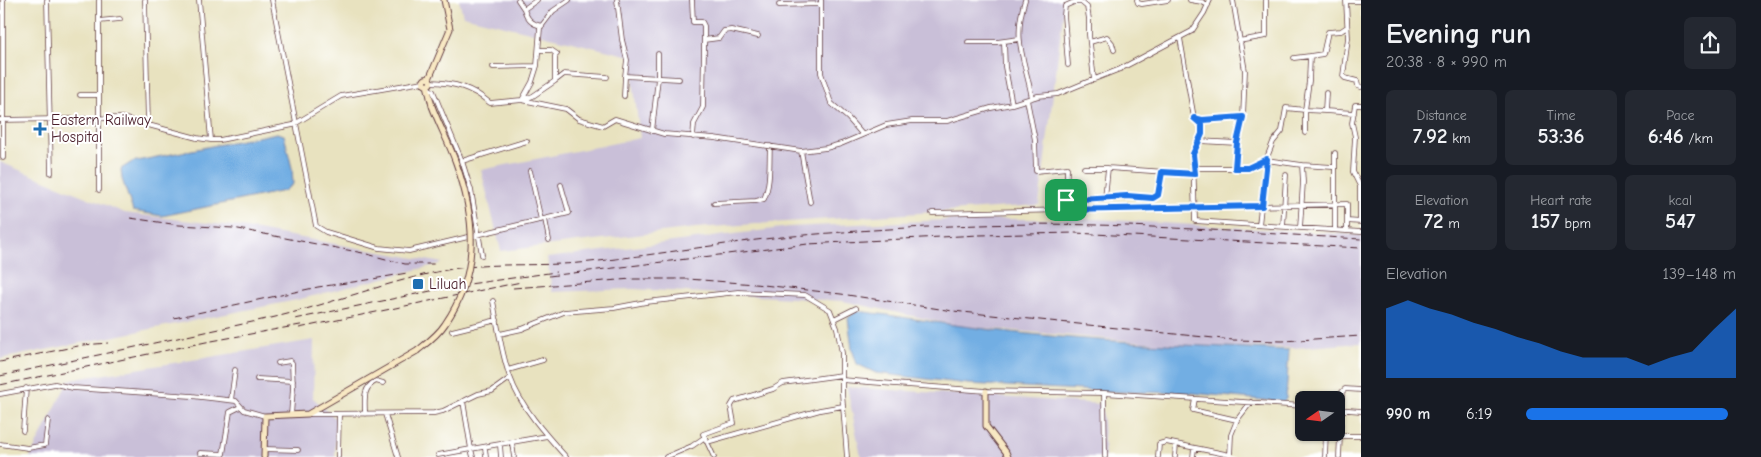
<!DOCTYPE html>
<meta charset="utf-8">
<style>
body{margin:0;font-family:"Comic Neue",sans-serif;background:#242831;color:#f1f3f6;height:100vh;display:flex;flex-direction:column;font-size:19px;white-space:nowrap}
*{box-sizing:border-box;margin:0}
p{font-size:16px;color:#9ea1a6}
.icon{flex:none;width:28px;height:28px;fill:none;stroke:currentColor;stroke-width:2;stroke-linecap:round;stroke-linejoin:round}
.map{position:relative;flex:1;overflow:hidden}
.side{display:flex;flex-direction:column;background:#171b24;width:400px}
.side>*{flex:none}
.needle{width:32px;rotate:256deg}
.controls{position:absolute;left:1295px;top:391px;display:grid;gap:10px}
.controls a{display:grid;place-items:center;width:50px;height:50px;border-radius:8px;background:#171b24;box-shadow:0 1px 4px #0004;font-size:25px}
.pin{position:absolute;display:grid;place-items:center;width:42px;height:42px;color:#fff;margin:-21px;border-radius:10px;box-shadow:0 2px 8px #0006}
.round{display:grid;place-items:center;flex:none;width:52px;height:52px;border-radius:8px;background:#242831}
.head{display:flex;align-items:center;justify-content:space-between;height:85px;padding:0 25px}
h1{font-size:28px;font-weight:700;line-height:38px}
.metrics{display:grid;grid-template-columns:repeat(3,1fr);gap:8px;height:85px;padding:5px 25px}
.metrics div{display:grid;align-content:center;border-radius:8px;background:#242831;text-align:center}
.metrics b{font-size:21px;font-weight:700}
.metrics small{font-size:14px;font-weight:400}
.metrics p{font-size:14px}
.chart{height:140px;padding:10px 25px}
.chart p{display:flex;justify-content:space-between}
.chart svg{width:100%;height:90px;margin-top:5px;fill:#1a73e8;opacity:.7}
ul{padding:0 25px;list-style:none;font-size:16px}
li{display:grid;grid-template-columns:80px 60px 1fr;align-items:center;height:38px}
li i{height:12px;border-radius:6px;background:#1a73e8}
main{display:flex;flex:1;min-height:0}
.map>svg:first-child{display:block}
</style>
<main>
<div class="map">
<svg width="1361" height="457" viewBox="0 0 1361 457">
<rect width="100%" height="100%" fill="#fff"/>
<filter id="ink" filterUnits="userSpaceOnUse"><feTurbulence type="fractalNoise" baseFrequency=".02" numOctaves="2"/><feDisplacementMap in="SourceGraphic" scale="10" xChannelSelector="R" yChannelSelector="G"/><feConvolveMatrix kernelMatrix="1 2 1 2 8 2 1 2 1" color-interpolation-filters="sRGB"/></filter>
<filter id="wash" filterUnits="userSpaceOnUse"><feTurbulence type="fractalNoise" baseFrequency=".0096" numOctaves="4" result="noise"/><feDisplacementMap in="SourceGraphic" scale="20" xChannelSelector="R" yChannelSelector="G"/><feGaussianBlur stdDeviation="1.12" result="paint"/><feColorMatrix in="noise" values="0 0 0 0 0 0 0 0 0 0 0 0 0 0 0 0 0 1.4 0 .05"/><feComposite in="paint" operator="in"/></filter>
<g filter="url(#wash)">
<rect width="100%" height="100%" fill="#e8e2bf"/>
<path fill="#c9bfd8" d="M459,0H1065L1039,205L696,228L501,251L481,170L640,138L630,56L463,16Z
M0,162L125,213L240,227L443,263L297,300L0,359Z
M970,219H1096L1361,235V343L1294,348L1189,346L959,326L843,301L633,289L552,292L547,258L789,227Z
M314,340L313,398L336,419L335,457H30L69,380Z
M847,387L1102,404L1105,457H861Z"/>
<path fill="#72aee3" stroke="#5e6687" d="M277,133L284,135L292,168L293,184L284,191L162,216L133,211L122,179L121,169L132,162Z
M857,311C900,316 942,324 985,329C1086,342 1188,345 1289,350L1286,399L1283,402L1192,393L1119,392L968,384L876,373L857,364L852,349L848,318Z"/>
</g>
<g filter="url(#ink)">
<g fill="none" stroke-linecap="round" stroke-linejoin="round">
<defs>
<path id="street" d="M3,0V158
M47,0L51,173
M99,0V190
M145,0L148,124
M199,0L211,140H220L293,125L341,96L423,82
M272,0L316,226L326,232L379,248L409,251L569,213L561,185
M518,0L524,9
M537,0L524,9C527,19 531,24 542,26
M617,0L622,40L627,60L625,76
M692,0L693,22H702L704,26V49L703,107L694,124L693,137
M821,0V73L831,103L848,118L862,134
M1025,0C1012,40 1025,60 1032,98
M1137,0L1138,3L1142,4L1168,0
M1190,0L1202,2L1208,5
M1233,0L1245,71L1243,117L1237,143L1235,168
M1346,1L1348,38L1343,76L1345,78L1357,81L1358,86L1361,87
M1346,1H1361
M779,5L821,4
M99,21L120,19
M1180,38L1194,118L1202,120L1243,117
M704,40L719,38L724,31L731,30L758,36
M1239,41L1266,36V0
M968,42H997L1019,39
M1004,42L1005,67L1012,104
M1090,42L1107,37L1112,43L1114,50
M1294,58L1310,56
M1068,65L1064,15L1065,6L1074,2H1081L1087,7L1089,19V35L1094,80
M493,67L537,66
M555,81L564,74L607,77
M430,82C455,83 471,87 490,103L522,100L566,109L579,119L603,126L615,119L664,134L714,138L801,151L826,148L841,144L886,125L912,121H947L991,108L1012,104L1038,96L1058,94L1087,82L1120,69L1192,31L1204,13L1210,0
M428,88L433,91L462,161L471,190L482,255
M1326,93L1325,111L1354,113
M80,95H98
M624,96L625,76L679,79
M522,100L532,82L537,66L540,28L553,11L569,0
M522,100L533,96L555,81V56L557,54L551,50H539
M1027,100L1035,140L1036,171L1067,168L1066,210
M1325,111L1305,110L1309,81L1310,56L1323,54L1328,32L1341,31L1347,27
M1194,118L1202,125V134L1193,154L1195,221L1361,232
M0,120L122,118L197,138L211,140
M652,131L658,78V54
M1199,141L1237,143
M801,151L810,202
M1266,160L1302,165L1333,167
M462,161L527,141
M1084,168H1108L1195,174
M1195,168H1248L1267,159
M530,171L541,220
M1360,186L1353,172L1355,137L1352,123L1355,105H1361
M1360,187V222
M1105,198L1108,168
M1066,200L1127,196L1153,198C1161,192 1161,182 1162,172
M714,203L756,201L764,199C771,183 769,163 770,146
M932,213L1347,204V231
M545,219L549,240
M1347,221L1361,222
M1259,225L1266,160L1273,142L1282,131L1286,108L1305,110V133
M1283,227L1286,175
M1300,228L1303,182L1302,165
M1335,230V153
M493,301C498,326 501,353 510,377C520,406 546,435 566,457
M834,319L856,308
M452,331L497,320
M500,334L522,329L564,312L614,308L646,302L738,292L805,295L830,310L837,328L842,353V393L847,457
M278,363L290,361L292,363L293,388L291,415
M508,370L543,360
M842,375L783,383L773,389L734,401L731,406L734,423L703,434L707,442L820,410L843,406
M257,379L293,381
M842,380L986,391L1104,393L1304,406
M1104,393L1105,457
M0,394L55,384L73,388L192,396L236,401L244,410L265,416
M1195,399L1193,410L1237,420L1251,402
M231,400L235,370
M463,401L471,449L547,436
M1336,409L1361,411
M308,414L434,413L443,411L478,394L492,391L510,378
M365,414C365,400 362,388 376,381L383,383
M385,414L398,457
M23,431L26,388
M1341,436H1361
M707,442L714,457
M512,443L514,457
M0,444L28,448L45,445L48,420
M500,445L501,457
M485,448L486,457
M264,449L298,450
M200,453L223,454L230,412L240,407
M438,455L471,449L473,457
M1230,456L1231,435L1237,420
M338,457L339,414
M666,457L692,446L705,437
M1158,457L1159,444L1166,442L1230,455
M1175,457L1176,444
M1193,457L1194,448
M1325,457L1326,432
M1339,457L1342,392L1345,389L1361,390"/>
<path id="secondary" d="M423.5 82a3.5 3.5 0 1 1 7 0a3.5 3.5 0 1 1-7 0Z
M429,79L450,29L444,0
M427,85L432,106
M986,391V426L1006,452L1008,457
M264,457L265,416L308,414L417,351"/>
</defs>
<use href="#street" stroke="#623c41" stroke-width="5.5"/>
<use href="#secondary" stroke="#623c41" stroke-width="7"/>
<use href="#street" stroke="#fff" stroke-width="4"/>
<use href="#secondary" stroke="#f8e8c3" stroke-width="5"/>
<path stroke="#4a1f2b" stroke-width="1" stroke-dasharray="8 4" stroke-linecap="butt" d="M130,218L179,225L233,228L363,253L405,264H437
M549,276L808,244L979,235L1075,233L1361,248
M513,288L632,279H688L755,284L841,294L953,311L1233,340L1283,341L1361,336
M174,318L318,287L367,280L407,273
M295,319L455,286L556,272
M299,328L521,282
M0,362L83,345L108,343
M0,376L271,318C332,304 390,280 452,269C496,262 544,267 590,262C654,255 718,244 782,237C848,231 914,227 980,225C1107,221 1234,232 1361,239
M0,385L206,342L306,324"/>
<defs>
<path id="secondary-bridge" d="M417,351C427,343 438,335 445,324C480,273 476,219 456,163C449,143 439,125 432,106"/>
</defs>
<use href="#secondary-bridge" stroke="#623c41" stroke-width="7" stroke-linecap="butt"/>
<use href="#secondary-bridge" stroke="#f8e8c3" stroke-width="5"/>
</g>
</g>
<g fill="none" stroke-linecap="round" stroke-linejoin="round" filter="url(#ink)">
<defs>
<path id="route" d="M1243,117L1237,143L1235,168H1248L1267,159L1262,206L1066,210V200L1127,196L1153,198L1158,195L1162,172L1195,174L1193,154L1202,134V125L1194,118L1202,120Z"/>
</defs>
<use href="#route" stroke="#fff" stroke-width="10"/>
<use href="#route" stroke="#1a73e8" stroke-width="6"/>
</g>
<g fill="#1f6fb2" stroke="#fff" stroke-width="2">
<path d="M37.5 121.5h5v5h5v5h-5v5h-5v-5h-5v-5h5z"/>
<rect x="412" y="278" width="12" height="12" rx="2.5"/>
</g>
<g text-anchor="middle" stroke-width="4" stroke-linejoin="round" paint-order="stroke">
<g font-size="15" fill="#4a1f2b" stroke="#fff" text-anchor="start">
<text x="51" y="125">Eastern Railway<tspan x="51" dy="17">Hospital</tspan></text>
<text x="429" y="289">Liluah</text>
</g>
</g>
</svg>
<div class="controls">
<a><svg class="needle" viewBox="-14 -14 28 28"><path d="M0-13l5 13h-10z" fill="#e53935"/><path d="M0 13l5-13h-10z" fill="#9ea1a6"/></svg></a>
</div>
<div class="pin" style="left:1066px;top:200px;background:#1e9e55"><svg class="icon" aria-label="arrive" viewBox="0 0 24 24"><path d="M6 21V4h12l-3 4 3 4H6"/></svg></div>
</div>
<section class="side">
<div class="head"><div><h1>Evening run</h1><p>20:38 · 8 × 990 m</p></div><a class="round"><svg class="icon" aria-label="share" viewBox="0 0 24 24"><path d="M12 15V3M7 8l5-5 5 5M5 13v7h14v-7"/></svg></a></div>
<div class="metrics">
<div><p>Distance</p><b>7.92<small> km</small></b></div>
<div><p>Time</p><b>53:36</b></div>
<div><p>Pace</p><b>6:46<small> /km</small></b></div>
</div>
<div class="metrics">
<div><p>Elevation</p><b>72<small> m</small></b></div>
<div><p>Heart rate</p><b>157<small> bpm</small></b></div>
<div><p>kcal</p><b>547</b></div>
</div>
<div class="chart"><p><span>Elevation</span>139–148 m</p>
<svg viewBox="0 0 160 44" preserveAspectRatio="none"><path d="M0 44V10L10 6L20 10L30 13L40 17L50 20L60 24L70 27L80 31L90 34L100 34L110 34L120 38L130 34L140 31L150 20L160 10V44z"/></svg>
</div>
<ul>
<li><b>990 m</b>6:19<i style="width:96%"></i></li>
</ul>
</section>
</main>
